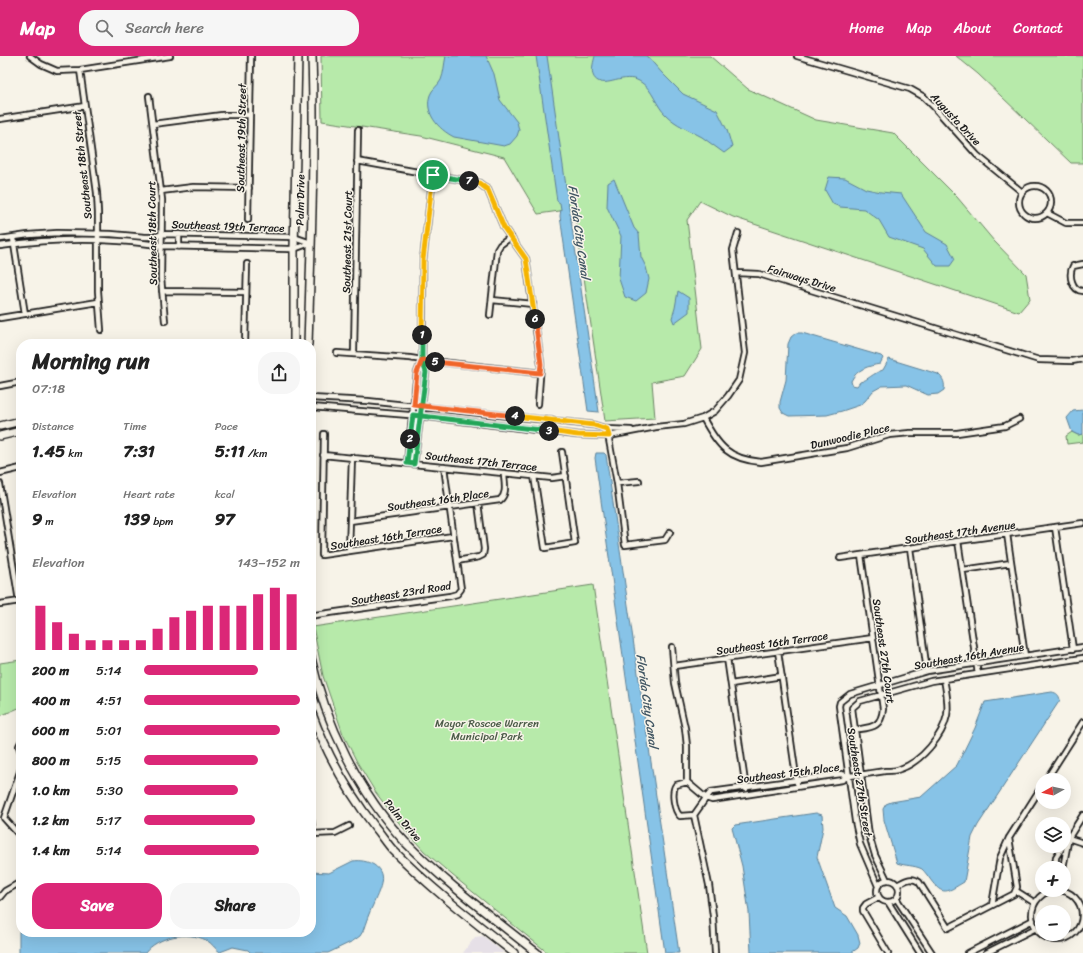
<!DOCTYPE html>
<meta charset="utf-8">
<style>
body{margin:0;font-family:Sriracha,sans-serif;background:#f6f6f6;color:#222;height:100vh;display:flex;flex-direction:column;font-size:15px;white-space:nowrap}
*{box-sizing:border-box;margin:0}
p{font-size:13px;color:#767676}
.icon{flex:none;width:22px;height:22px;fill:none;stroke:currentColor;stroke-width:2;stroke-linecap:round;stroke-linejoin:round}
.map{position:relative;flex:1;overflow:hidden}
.side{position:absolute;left:16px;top:283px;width:300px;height:598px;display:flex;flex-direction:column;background:#fff;border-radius:16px;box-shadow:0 4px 16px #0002}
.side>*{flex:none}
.needle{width:26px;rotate:262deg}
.buttons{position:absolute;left:1035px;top:717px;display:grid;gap:8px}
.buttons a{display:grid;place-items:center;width:36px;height:36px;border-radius:50%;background:#fff;box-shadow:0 4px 16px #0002;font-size:20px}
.pin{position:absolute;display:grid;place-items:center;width:34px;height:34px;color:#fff;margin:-17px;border:2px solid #fff;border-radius:50%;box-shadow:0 1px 4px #0007}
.km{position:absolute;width:20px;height:20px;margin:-10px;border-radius:50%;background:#222;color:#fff;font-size:11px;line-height:20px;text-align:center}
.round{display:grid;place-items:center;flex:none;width:42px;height:42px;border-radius:16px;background:#f6f6f6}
.summary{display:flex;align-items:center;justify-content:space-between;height:68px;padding:0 16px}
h1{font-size:22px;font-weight:700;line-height:30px}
.stats{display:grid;grid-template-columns:repeat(3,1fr);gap:6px;height:68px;padding:4px 16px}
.stats div{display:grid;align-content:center}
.stats b{font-size:17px;font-weight:700}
.stats small{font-size:11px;font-weight:400}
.stats p{font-size:11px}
.chart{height:112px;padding:8px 16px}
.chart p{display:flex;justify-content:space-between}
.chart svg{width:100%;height:72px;margin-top:4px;stroke:#db2777;stroke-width:6}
.action{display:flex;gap:8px;margin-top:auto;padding:8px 16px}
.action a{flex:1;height:46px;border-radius:16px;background:#db2777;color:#fff;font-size:16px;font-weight:700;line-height:46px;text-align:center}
.action a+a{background:#f6f6f6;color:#222}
ul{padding:0 16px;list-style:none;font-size:13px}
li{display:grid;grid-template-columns:64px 48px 1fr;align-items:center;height:30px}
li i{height:10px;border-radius:5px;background:#db2777}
header{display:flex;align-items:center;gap:24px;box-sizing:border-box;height:56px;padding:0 20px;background:#db2777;color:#fff}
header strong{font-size:19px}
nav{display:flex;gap:22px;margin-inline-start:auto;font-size:14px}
.search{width:280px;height:36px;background:#f6f6f6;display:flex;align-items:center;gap:10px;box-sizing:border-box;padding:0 14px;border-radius:16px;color:#767676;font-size:15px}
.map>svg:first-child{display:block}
</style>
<header>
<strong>Map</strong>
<div class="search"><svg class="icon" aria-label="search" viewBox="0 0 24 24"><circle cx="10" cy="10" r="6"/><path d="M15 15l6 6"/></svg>Search here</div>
<nav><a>Home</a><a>Map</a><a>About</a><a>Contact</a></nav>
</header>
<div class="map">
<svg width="1083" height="897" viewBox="0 0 1083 897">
<rect width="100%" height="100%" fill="#f7f3e8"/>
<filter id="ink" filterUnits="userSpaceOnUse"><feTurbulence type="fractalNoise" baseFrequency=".025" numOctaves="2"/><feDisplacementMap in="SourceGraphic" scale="8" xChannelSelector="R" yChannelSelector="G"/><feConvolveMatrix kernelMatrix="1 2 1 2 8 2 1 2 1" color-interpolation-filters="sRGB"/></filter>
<g filter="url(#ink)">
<path fill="#e6e0e7" d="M483,880L504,897H463L475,881Z"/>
<path fill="#b7eaaa" stroke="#6a8363" d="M321,0H710L748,33L816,64L893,77L957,141L994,185L1026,218L1030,243L1019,256L733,161L700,145L687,164L702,293L685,320L652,326L655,362L605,365L574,153L538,158L504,101L421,80L322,65Z
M956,0H1083V107H1071L978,18Z
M1072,376L1078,379L1083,378V386L1067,388L1066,380Z
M593,529L647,897H548L452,819L424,795L399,767L376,737L357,706L343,678L323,620L313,571Z
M21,604V651L0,660V607Z"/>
<path fill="#87c3e7" stroke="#5c8096" d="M446,0H486L494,18L500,44L517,66L519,74L517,80L510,88L504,90L454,81C438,73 424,57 430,39C432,33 438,30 441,24C444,17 444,8 446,0Z
M536,0H547L599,356L588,355L560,160L561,153L560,147L557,145Z
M595,0H647L662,17L683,38L717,54L727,74L732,91L724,97C717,92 709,86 702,81C689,74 676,69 666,59C656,50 653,34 642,27C627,15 609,31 598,25C589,20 593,8 595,0Z
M829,121L845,122L866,133L881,136L901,138L926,176L947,188L955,203L950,210H937L923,193L889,181L879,164L864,153L840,151L833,148L825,134Z
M614,123L634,172L639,178L641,201L646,211L649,223L646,237L636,245L625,241L619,223L621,180L607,151L608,127Z
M678,235L689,242V256L674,267L672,262L675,252Z
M796,277H802L881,300L883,302L880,308C868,310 857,313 851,325L852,329L857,330L860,326C868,324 873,317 883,314L889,303L938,318C944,323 945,328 944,334L938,338L928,339L906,329L882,330L873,335L865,345L860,349L842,355L827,359L789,360L783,357L780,352V346L786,324L788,288L791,281Z
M1083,354V378L1078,379L1072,376L1067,362L1073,355Z
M596,397H604L606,399L679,897H665L595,402Z
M1052,636C1057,637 1059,639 1060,644L978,769L972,781L964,826C947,836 943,841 930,823C928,820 925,816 922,813C914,809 905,810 897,807L884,764L883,753L886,748L891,746L921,741L957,709L975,672L985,646Z
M816,757L822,759L823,772L817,801L835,852L847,860L858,879L860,887L858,892L851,897H751L749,856L742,810L732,772L735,769Z
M353,805C360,804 367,805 374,809C389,819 378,836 373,849C369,857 366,866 363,875L360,880L353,885L328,897H251L248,894L233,891L220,896C215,893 212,887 206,884C187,875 158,880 145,897H19V876L21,872V876H311V816L329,817Z"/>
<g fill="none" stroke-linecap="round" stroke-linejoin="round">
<defs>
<path id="street" d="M30,0L41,8L57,15L80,14L170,0
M797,0L910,33L924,41L934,51L977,99L1022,136
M80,14L97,137L98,157V235L101,274
M149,40L162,144L161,222L165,265
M0,63L85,50
M153,68L222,59H250
M357,105L479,127L488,134L504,172L526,203L541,308L538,348
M1019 146a16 16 0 1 1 32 0a16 16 0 1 1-32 0Z
M161,135L193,131L249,132
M1047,157L1066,167H1083
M248,164L251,0
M13,182L25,258
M0,183L28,179L57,177L111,178L145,181H154L162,178L294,181L311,187
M0,190C40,184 79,182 119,185C134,186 148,187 162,190L288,193H294L310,187
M179,191V178
M1083,208L1073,210C1068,219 1072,235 1083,235
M736,217L759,218L1039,304L1072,305L1083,303
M162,235L246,236
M492,244L533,248
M490,259L497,194L500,189L511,181
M0,262L98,246
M245,288L247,208
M337,297L410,302L422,304L540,317
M354,297L358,74
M0,330L21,326
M311,342L368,345L594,369L607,373L631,374
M311,351L421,360L578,379L609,380L656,371L684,368L703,362L715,355L728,340L739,324L745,297L733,194L738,177
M703,362C718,390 728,403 761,406L847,392L889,379L910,377H957L1005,370L1019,363
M607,373L617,427L625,489L665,484L670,476
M324,378L322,499L453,480
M323,399L552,422L566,420
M407,407L417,317L422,304L423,204L433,119
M414,408L426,316L422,304
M0,417L21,412
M534,420L545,492L575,487L562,396
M617,427L639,425
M0,428L19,545
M350,465L500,444C508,437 504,426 504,417
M1055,471L1073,593
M1007,478L1025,600
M958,485L978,618
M910,492L927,615
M349,495L352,401
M840,502L1083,467
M457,505L479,501L483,499L484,493L478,447
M963,514L1011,507
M0,548L20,545
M311,560L315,559L450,540L457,538L461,533L444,411
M672,591L675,627L685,672L687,690V726
M778,595L797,727
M727,602L746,733
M674,610L873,582
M731,628L782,620
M854,674C870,671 881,673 883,653L861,499
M21,686L19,690L21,696
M21,713L4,762L21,781
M849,720L841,718L711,736L706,742L712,744L842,724L849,720C861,719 873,717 885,715C890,715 896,715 900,713C921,706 943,680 947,659C949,647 946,635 944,623
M1046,724L1083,666
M687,726L706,742L694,759L680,760C674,755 671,735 676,729Z
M694,759L709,829L713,860L715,897
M311,763L313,778
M311,778L335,777L349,770
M1068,782L1083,787
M1064,789L1083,759
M1055,812L1056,801L1063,790
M1063,812L1068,786
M887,824L875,799L869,779L852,652L860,645L931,625L1083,602
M877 835a11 11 0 1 1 22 0a11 11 0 1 1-22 0Z
M897,829C905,825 911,820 919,826L948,872L1014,838L1017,831L1009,782
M878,830L860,788L855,765L839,650L840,646L850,638L927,615L1083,591
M1032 859a25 25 0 1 1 50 0a25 25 0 1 1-50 0Z
M1016,835L1035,847
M0,841L5,835L21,826
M879,841L866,848L863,852V855L888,897
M896,842L932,897
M888,846L920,897
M992,849L1000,802L1009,782L1042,730
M968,897L1033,864
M986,897L1036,872"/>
<path id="secondary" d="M294,288V193L298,0
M308,288C311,192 315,96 312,0
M0,370L21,365
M0,380L21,375
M311,602C325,666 359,737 405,786C445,827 492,861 537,897
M311,655C326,697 348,736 375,771C381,778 386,786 392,793C429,831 472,864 514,897"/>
</defs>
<use href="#street" stroke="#1c1c1c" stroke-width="8"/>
<use href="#secondary" stroke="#1c1c1c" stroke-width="10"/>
<use href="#street" stroke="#f7f3e8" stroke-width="4.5"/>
<use href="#secondary" stroke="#f7f3e8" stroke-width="7"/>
</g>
</g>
<g fill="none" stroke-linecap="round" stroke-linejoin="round" filter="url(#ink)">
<defs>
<path id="split-1" d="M422,279L423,204L433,119"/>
<path id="split-2" d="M410,383L407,407L414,408L426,316L422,304V279"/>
<path id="split-3" d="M410,383L413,359L549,375"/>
<path id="split-4" d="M515,360L594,369L607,373L609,380L578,379L549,375"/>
<path id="split-5" d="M435,306L422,304L417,317L414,349L515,360"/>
<path id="split-6" d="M435,306L540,317L541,308L535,263"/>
<path id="split-7" d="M469,125L479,127L488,134L504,172L526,203L535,263"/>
<path id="split-8" d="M433,119L469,125"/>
</defs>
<use href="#split-1" stroke="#fff" stroke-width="8"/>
<use href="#split-2" stroke="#fff" stroke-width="8"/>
<use href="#split-3" stroke="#fff" stroke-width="8"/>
<use href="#split-4" stroke="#fff" stroke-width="8"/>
<use href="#split-5" stroke="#fff" stroke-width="8"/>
<use href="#split-6" stroke="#fff" stroke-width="8"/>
<use href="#split-7" stroke="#fff" stroke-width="8"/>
<use href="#split-8" stroke="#fff" stroke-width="8"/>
<use href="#split-1" stroke="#f5b400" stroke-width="5"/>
<use href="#split-2" stroke="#22a559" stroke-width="5"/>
<use href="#split-3" stroke="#22a559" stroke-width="5"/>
<use href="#split-4" stroke="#f5b400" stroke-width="5"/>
<use href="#split-5" stroke="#f0652b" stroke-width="5"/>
<use href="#split-6" stroke="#f0652b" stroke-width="5"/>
<use href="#split-7" stroke="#f5b400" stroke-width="5"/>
<use href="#split-8" stroke="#22a559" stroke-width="5"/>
</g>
<g text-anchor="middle" stroke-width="3" stroke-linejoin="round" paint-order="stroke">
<g font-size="11" fill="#1c1c1c" stroke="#f7f3e8">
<text transform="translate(956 63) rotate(47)" y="4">Augusta Drive</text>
<text transform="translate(241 82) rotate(-89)" y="4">Southeast 19th Street</text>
<text transform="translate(82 109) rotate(-96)" y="4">Southeast 18th Street</text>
<text transform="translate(300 144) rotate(-89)" y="4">Palm Drive</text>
<text transform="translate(228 170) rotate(2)" y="4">Southeast 19th Terrace</text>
<text transform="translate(152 177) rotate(-91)" y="4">Southeast 18th Court</text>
<text transform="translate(347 186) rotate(-89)" y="4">Southeast 21st Court</text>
<text transform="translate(802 222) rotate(17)" y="4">Fairways Drive</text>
<text transform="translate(850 380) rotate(-13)" y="4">Dunwoodie Place</text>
<text transform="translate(481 405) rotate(6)" y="4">Southeast 17th Terrace</text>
<text transform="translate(438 444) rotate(-8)" y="4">Southeast 16th Place</text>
<text transform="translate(960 476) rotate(-8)" y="4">Southeast 17th Avenue</text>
<text transform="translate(386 481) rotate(-9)" y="4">Southeast 16th Terrace</text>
<text transform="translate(401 537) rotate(-9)" y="4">Southeast 23rd Road</text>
<text transform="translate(772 587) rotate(-8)" y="4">Southeast 16th Terrace</text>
<text transform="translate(884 595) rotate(82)" y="4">Southeast 27th Court</text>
<text transform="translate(969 600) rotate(-10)" y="4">Southeast 16th Avenue</text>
<text transform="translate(788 717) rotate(-7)" y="4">Southeast 15th Place</text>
<text transform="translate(860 726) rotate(81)" y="4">Southeast 27th Street</text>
<text transform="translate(403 764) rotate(50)" y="4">Palm Drive</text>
</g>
<g font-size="11" fill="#4a5a47" stroke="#f7f3e8">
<text x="487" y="671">Mayor Roscoe Warren<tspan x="487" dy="13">Municipal Park</tspan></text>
</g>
<g font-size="12" font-style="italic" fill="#415663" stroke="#f7f3e8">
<text transform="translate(579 176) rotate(82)" y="4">Florida City Canal</text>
<text transform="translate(647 645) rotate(82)" y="4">Florida City Canal</text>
</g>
</g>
</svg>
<div class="buttons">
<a><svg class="needle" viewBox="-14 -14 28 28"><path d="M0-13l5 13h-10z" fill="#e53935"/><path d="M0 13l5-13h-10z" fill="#767676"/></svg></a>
<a><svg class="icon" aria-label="layers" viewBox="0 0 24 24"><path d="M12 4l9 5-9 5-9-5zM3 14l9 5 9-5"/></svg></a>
<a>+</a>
<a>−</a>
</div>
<div class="pin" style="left:433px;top:119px;background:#1e9e55"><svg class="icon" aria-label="arrive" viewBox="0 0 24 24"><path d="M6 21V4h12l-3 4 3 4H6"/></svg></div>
<b class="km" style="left:422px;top:279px">1</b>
<b class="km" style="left:410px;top:383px">2</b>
<b class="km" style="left:549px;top:375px">3</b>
<b class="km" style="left:515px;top:360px">4</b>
<b class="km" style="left:435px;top:306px">5</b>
<b class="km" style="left:535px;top:263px">6</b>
<b class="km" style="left:469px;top:125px">7</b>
<section class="side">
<div class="summary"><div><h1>Morning run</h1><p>07:18</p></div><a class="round"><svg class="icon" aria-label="share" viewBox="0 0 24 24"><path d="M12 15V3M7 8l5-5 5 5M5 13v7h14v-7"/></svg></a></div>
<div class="stats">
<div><p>Distance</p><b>1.45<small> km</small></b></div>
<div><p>Time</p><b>7:31</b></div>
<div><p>Pace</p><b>5:11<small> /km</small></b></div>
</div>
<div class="stats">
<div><p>Elevation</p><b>9<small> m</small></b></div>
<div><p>Heart rate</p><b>139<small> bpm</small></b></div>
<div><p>kcal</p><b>97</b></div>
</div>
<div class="chart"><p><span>Elevation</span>143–152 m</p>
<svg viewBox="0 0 160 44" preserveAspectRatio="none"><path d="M5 44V17M15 44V27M25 44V34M35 44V38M45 44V38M55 44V38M65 44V38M75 44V31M85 44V24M95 44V20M105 44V17M115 44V17M125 44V17M135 44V10M145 44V6M155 44V10"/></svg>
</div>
<ul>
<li><b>200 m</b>5:14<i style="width:73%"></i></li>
<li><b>400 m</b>4:51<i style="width:100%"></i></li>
<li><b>600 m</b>5:01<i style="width:87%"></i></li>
<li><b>800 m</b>5:15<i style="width:73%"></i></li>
<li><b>1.0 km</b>5:30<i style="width:60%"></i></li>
<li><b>1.2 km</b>5:17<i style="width:71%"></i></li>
<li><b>1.4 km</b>5:14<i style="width:74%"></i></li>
</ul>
<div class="action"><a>Save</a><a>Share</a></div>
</section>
</div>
